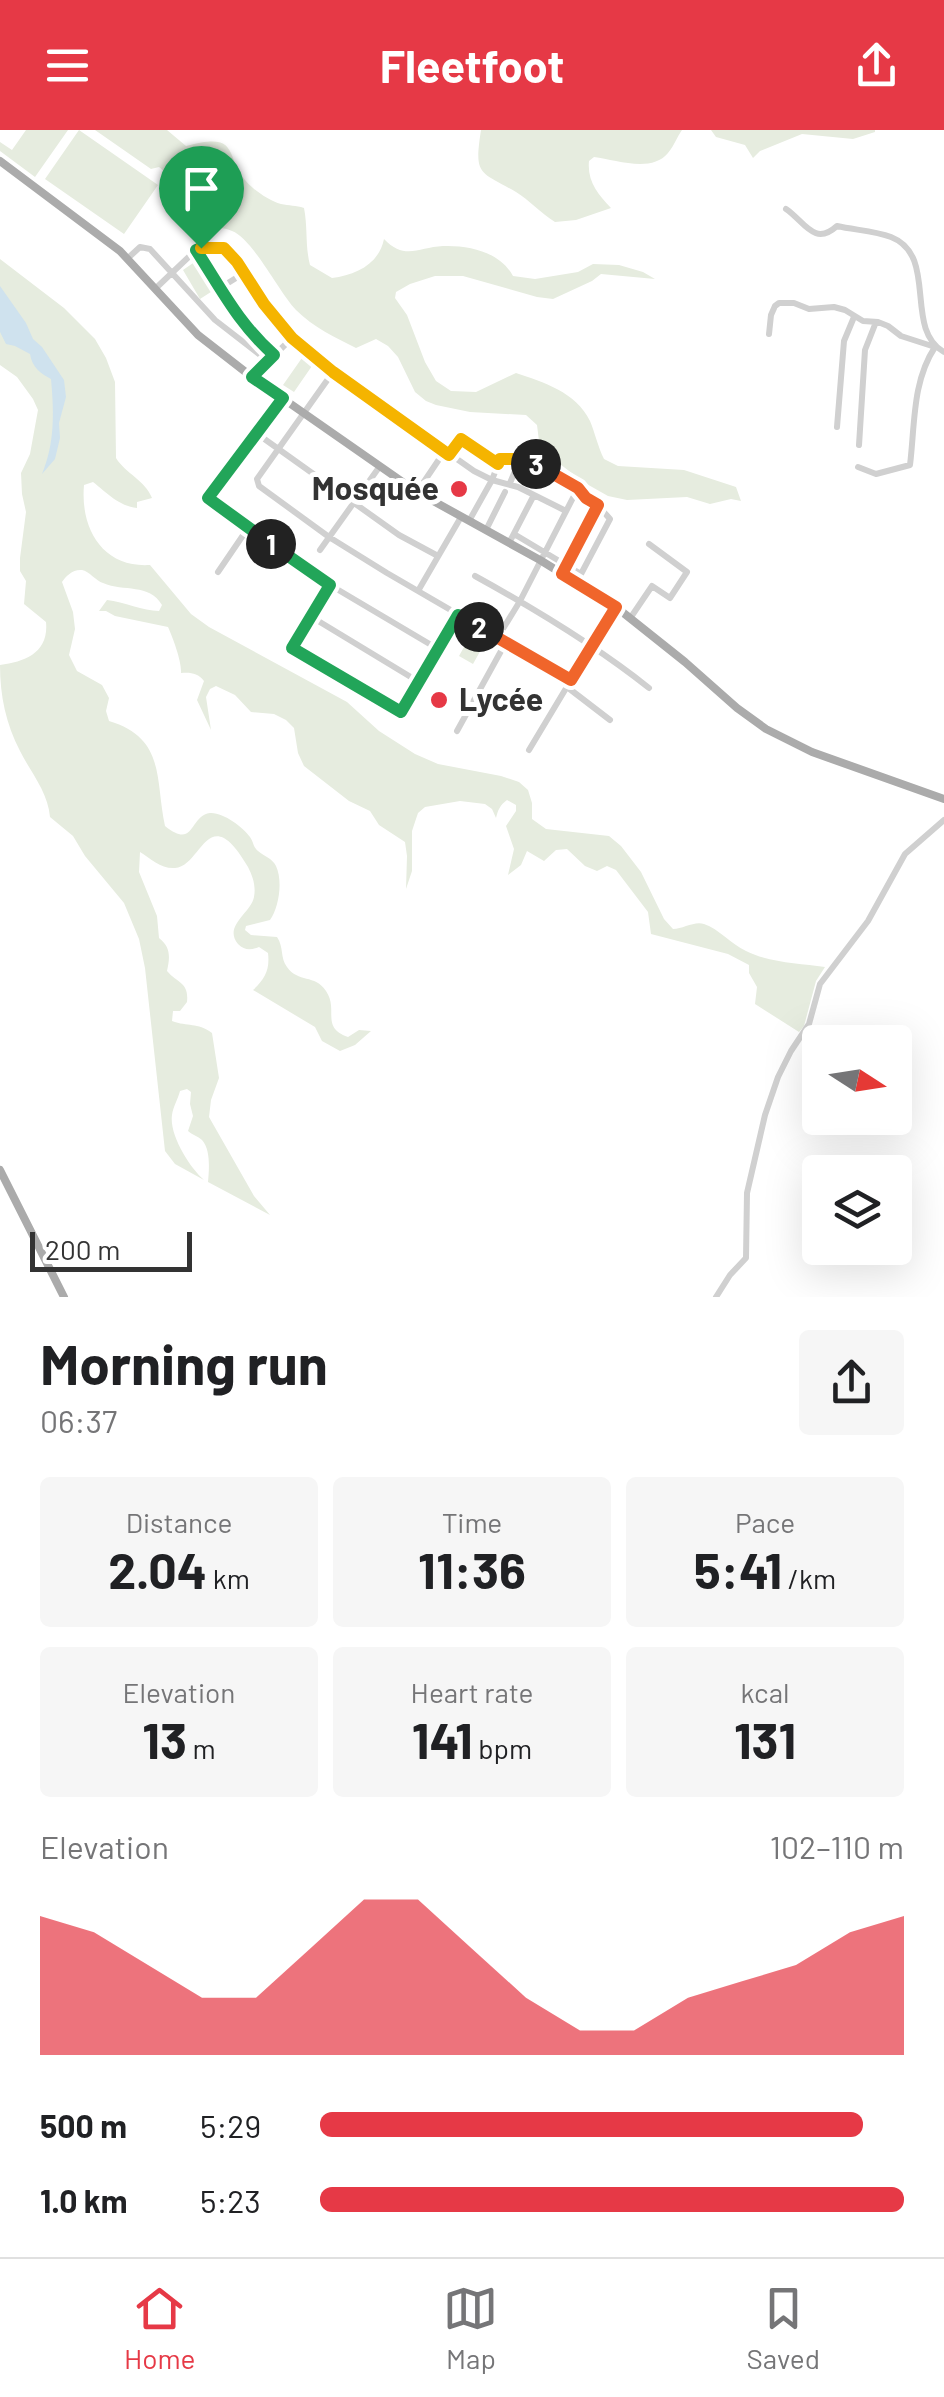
<!DOCTYPE html>
<meta charset="utf-8">
<style>
body{margin:0;font-family:Barlow,sans-serif;background:#f6f6f6;color:#202124;height:100vh;display:flex;flex-direction:column;font-size:38px;white-space:nowrap}
*{box-sizing:border-box;margin:0}
p{font-size:32px;color:#757577}
.icon{flex:none;width:55px;height:55px;fill:none;stroke:currentColor;stroke-width:2;stroke-linecap:round;stroke-linejoin:round}
.map{position:relative;height:1167px;overflow:hidden}
.sheet{display:flex;flex-direction:column;background:#fff;flex:1}
.sheet>*{flex:none}
.needle{width:65px;rotate:102deg}
.buttons{position:absolute;left:802px;top:895px;display:grid;gap:20px}
.buttons a{display:grid;place-items:center;width:110px;height:110px;border-radius:10px;background:#fff;box-shadow:0 10px 40px #0002;font-size:50px}
.scale{position:absolute;left:30px;bottom:25px;width:162px;box-sizing:border-box;padding-left:10px;border:5px solid #333;border-top:0;font-size:28px;line-height:35px;white-space:nowrap;color:#333;-webkit-text-stroke:8px #fff;paint-order:stroke}
.pin{position:absolute;display:grid;place-items:center;width:85px;height:85px;color:#fff;margin:-102px -42px;border-radius:50% 50% 50% 0;rotate:-45deg;box-shadow:0 0 10px #0007}
.pin .icon{rotate:45deg}
.km{position:absolute;width:50px;height:50px;margin:-25px;border-radius:50%;background:#222;color:#fff;font-size:28px;line-height:50px;text-align:center}
.round{display:grid;place-items:center;flex:none;width:105px;height:105px;border-radius:10px;background:#f6f6f6}
.overview{display:flex;align-items:center;justify-content:space-between;height:170px;padding:0 40px}
h1{font-size:55px;font-weight:700;line-height:75px}
.stats{display:grid;grid-template-columns:repeat(3,1fr);gap:15px;height:170px;padding:10px 40px}
.stats div{display:grid;align-content:center;border-radius:10px;background:#f6f6f6;text-align:center}
.stats b{font-size:50px;font-weight:700}
.stats small{font-size:28px;font-weight:400}
.stats p{font-size:28px}
.chart{height:280px;padding:20px 40px}
.chart p{display:flex;justify-content:space-between}
.chart svg{width:100%;height:180px;margin-top:10px;fill:#e63946;opacity:.7}
ul{padding:0 40px;list-style:none;font-size:32px}
li{display:grid;grid-template-columns:160px 120px 1fr;align-items:center;height:75px}
li i{height:25px;border-radius:12px;background:#e63946}
header{display:flex;justify-content:space-between;align-items:center;height:130px;padding:0 40px;background:#e63946;color:#fff;font-size:45px;font-weight:700}
.tabs{display:flex;justify-content:space-around;align-items:center;height:140px;border-top:2px solid #e0e0e0;background:#fff;font-size:28px;color:#757577}
.tabs a{display:grid;justify-items:center;gap:5px}
.tabs .current{color:#e63946}
.map>svg:first-child{display:block}
</style>
<header><svg class="icon" aria-label="menu" viewBox="0 0 24 24"><path d="M4 6h16M4 12h16M4 18h16"/></svg>Fleetfoot<svg class="icon" aria-label="share" viewBox="0 0 24 24"><path d="M12 15V3M7 8l5-5 5 5M5 13v7h14v-7"/></svg></header>
<div class="map">
<svg width="944" height="1167" viewBox="0 0 944 1167">
<rect width="100%" height="100%" fill="#fff"/>
<path fill="#e6ecdf" d="M26,0H68L35,47L0,21V12L12,20Z
M79,0L158,55L124,104L45,49Z
M95,0H167L186,16C246,0 220,30 253,58C260,64 272,72 281,74C289,76 296,75 304,78C308,98 305,116 310,135L332,148C356,145 379,134 384,109C405,131 419,117 443,116C469,115 500,122 513,146L535,149L578,142L593,134L619,135L643,142L655,149L601,144L592,151L553,169L537,167L463,146H435L410,154L396,162L395,168L407,185L425,232L436,251L451,261L476,262L516,243C543,252 576,262 590,291C595,303 598,317 604,329L618,336L684,340L736,357L741,371L731,369L710,374L687,367L627,370L608,366L585,353L540,319L537,295L526,285L470,282L436,275L426,271L415,262L398,227L388,216L376,209L356,218C335,207 314,198 296,180C278,161 253,109 232,101C220,95 205,99 193,100C184,91 171,79 169,66C166,53 172,47 159,37L151,39Z
M481,0H682C677,7 674,16 668,23C652,43 616,30 594,27L589,31C587,51 598,64 611,78L576,90L555,92C541,83 529,70 516,62C479,41 474,46 481,0Z
M711,0H875V2L853,9L802,4L760,21L753,28L745,15L716,7Z
M0,129L64,178L95,209L106,228L115,252L116,328C126,344 145,350 152,368L137,372V378C119,376 107,363 93,352L84,355C80,399 103,438 150,435L191,484L209,497L347,572L379,601L415,624L438,634L501,646L519,652L528,660L532,673V689L546,699L609,706L621,716L641,742L664,789L673,799C683,799 694,791 704,794C719,799 731,814 746,821C770,833 799,833 825,837L816,851L804,896L799,902L755,874L757,857L749,843V835L728,824L651,804L648,782L616,740L607,736L597,741L585,736L567,719L556,720L544,731L527,721L521,735L508,745L514,719L506,696L516,681V675L507,670C500,675 498,680 496,688L492,679L485,674L460,671L425,677L418,683L412,701V741L406,759L407,726L405,712L379,695L370,681L349,671L304,636L298,623L294,598L286,590L274,584L251,582L235,565L216,556L210,559L206,567L211,600L197,570L204,551C198,543 190,542 181,543C182,532 173,508 168,497L115,486L106,481H99L107,470C124,472 143,481 159,481L162,475C149,453 124,462 103,453C96,451 89,441 82,440C73,439 66,446 62,452L73,482L75,499L69,525L77,541L102,555L109,568L106,581L109,591C166,608 155,650 165,696C195,720 189,686 210,683C223,682 243,697 250,707C255,715 252,715 258,721C265,727 272,728 276,736C283,751 279,777 270,790L246,796L245,800L251,805L277,807C284,817 280,828 287,837C298,853 315,844 326,861C339,880 320,897 348,907L359,900L371,901L355,915L340,921L322,911L315,897L253,860C265,849 270,840 268,823L259,817C251,820 245,821 238,814C223,796 251,783 254,767C256,756 253,747 248,737C208,668 202,736 175,738C161,739 151,729 140,722L139,742L157,786L159,808C171,817 170,828 167,841C178,854 189,852 187,872L180,881H173L172,891C188,897 197,892 212,903L219,948L211,970L209,987L254,1066L270,1085L208,1052C209,1040 211,1020 202,1010C198,1006 192,1005 188,1001L193,986L190,974L191,962L187,959L180,961C178,969 173,977 172,985C169,1005 190,1038 204,1050L175,1034L165,1021L145,838L139,809L124,773L85,726L73,706L50,687C48,662 31,643 20,621C6,594 0,566 0,535C26,532 49,522 46,492L24,474L26,451L20,441V428L26,382L22,364L21,343L30,324L38,280L33,269L17,247L0,235Z
M196,131L214,160L200,169L183,140Z
M304,225L314,233L294,262L283,255Z
M473,501L487,509L473,534L459,526Z"/>
<path fill="#cfe2ee" d="M0,156L26,193L33,209L42,217L64,250L66,267L59,293L60,308L55,329L42,344C55,313 54,282 51,249C40,243 32,237 30,224L15,216L6,214L0,202Z"/>
<g fill="none" stroke-linecap="round" stroke-linejoin="round">
<path stroke="#d0d0d0" stroke-width="6" d="M786,79C804,91 814,117 837,96C855,100 875,101 891,107C939,126 903,199 944,222
M196,120L247,200L274,225
M127,129L140,117L150,119L215,190L268,231
M220,158L244,143
M155,159L196,120L224,119L237,132L265,175L292,208L333,242L474,341L492,350L518,357L566,381
M769,204L771,185L775,176L779,173H794L809,179L834,177L845,180L863,191L878,192L888,196L901,206L935,217C912,252 915,295 910,335L876,344L858,337
M333,242L257,349L259,356L329,407L387,443L571,550L616,477
M252,247L292,208
M283,269L209,364V370L330,455L438,519
M837,297L844,211L854,187
M256,303L399,405L438,426
M859,315L865,220L876,192
M449,325L461,309L498,334
M510,353L520,329
M417,362L444,322
M469,391L492,350L500,329C508,329 517,328 525,329C551,334 593,369 610,389L581,444L514,404
M486,400L505,362
M509,413L534,365
M320,420L380,336
M218,442L248,398
M562,443L598,375
M475,446C535,479 595,515 649,558
M330,455L292,518L401,582L458,485
M418,461L461,387
M310,486L419,552
M631,487L652,456L670,468L687,442L649,414
M498,507L520,471L578,358
M567,557L610,590
M457,601L506,512
M529,620L571,550
M716,1167L730,1145L746,1128L747,1063L765,985L778,947L791,921L809,894L820,854L868,791L905,724L944,690"/>
<path stroke="#ababab" stroke-width="8" d="M0,31L120,121L198,205L252,247L417,362L540,430L616,477L685,532L737,578L766,599L812,622L944,669
M0,1040L64,1167"/>
</g>
<g fill="none" stroke-linecap="round" stroke-linejoin="round">
<defs>
<path id="split-1" d="M201,118L196,120C222,160 238,193 274,225L252,247L283,268L208,368L271,414"/>
<path id="split-2" d="M271,414L330,455L292,518L401,582L458,485L479,497"/>
<path id="split-3" d="M479,497L571,550L616,477L562,444L598,375L586,368L578,358L536,334"/>
<path id="split-4" d="M201,118H224L237,132L264,174L292,208L333,242L449,325L461,309L498,334L500,329H524L536,334"/>
</defs>
<use href="#split-1" stroke="#fff" stroke-width="20"/>
<use href="#split-2" stroke="#fff" stroke-width="20"/>
<use href="#split-3" stroke="#fff" stroke-width="20"/>
<use href="#split-4" stroke="#fff" stroke-width="20"/>
<use href="#split-1" stroke="#22a559" stroke-width="12"/>
<use href="#split-2" stroke="#22a559" stroke-width="12"/>
<use href="#split-3" stroke="#f0652b" stroke-width="12"/>
<use href="#split-4" stroke="#f5b400" stroke-width="12"/>
</g>
<g fill="#e63946" stroke="#fff" stroke-width="4">
<circle cx="459" cy="359" r="10"/>
<circle cx="439" cy="570" r="10"/>
</g>
<g text-anchor="middle" stroke-width="10" stroke-linejoin="round" paint-order="stroke">
<g font-size="32" font-weight="bold" fill="#333" stroke="#fff" text-anchor="end">
<text x="439" y="370">Mosquée</text>
<text x="459" y="581" text-anchor="start">Lycée</text>
</g>
</g>
</svg>
<div class="buttons">
<a><svg class="needle" viewBox="-14 -14 28 28"><path d="M0-13l5 13h-10z" fill="#e53935"/><path d="M0 13l5-13h-10z" fill="#757577"/></svg></a>
<a><svg class="icon" aria-label="layers" viewBox="0 0 24 24"><path d="M12 4l9 5-9 5-9-5zM3 14l9 5 9-5"/></svg></a>
</div>
<div class="scale">200 m</div>
<div class="pin" style="left:201px;top:118px;background:#1e9e55"><svg class="icon" aria-label="arrive" viewBox="0 0 24 24"><path d="M6 21V4h12l-3 4 3 4H6"/></svg></div>
<b class="km" style="left:271px;top:414px">1</b>
<b class="km" style="left:479px;top:497px">2</b>
<b class="km" style="left:536px;top:334px">3</b>
</div>
<section class="sheet">
<div class="overview"><div><h1>Morning run</h1><p>06:37</p></div><a class="round"><svg class="icon" aria-label="share" viewBox="0 0 24 24"><path d="M12 15V3M7 8l5-5 5 5M5 13v7h14v-7"/></svg></a></div>
<div class="stats">
<div><p>Distance</p><b>2.04<small> km</small></b></div>
<div><p>Time</p><b>11:36</b></div>
<div><p>Pace</p><b>5:41<small> /km</small></b></div>
</div>
<div class="stats">
<div><p>Elevation</p><b>13<small> m</small></b></div>
<div><p>Heart rate</p><b>141<small> bpm</small></b></div>
<div><p>kcal</p><b>131</b></div>
</div>
<div class="chart"><p><span>Elevation</span>102–110 m</p>
<svg viewBox="0 0 160 44" preserveAspectRatio="none"><path d="M0 44V10L10 14L20 22L30 30L40 30L50 18L60 6L70 6L80 18L90 30L100 38L110 38L120 30L130 26L140 22L150 14L160 10V44z"/></svg>
</div>
<ul>
<li><b>500 m</b>5:29<i style="width:93%"></i></li>
<li><b>1.0 km</b>5:23<i style="width:100%"></i></li>
</ul>
</section>
<nav class="tabs">
<a class="current"><svg class="icon" aria-label="home" viewBox="0 0 24 24"><path d="M3 11l9-7 9 7M6 9v11h12V9"/></svg>Home</a>
<a><svg class="icon" aria-label="map" viewBox="0 0 24 24"><path d="M3 6l6-2 6 2 6-2v14l-6 2-6-2-6 2zM9 4v14M15 6v14"/></svg>Map</a>
<a><svg class="icon" aria-label="saved" viewBox="0 0 24 24"><path d="M7 4h10v16l-5-4-5 4z"/></svg>Saved</a>
</nav>
